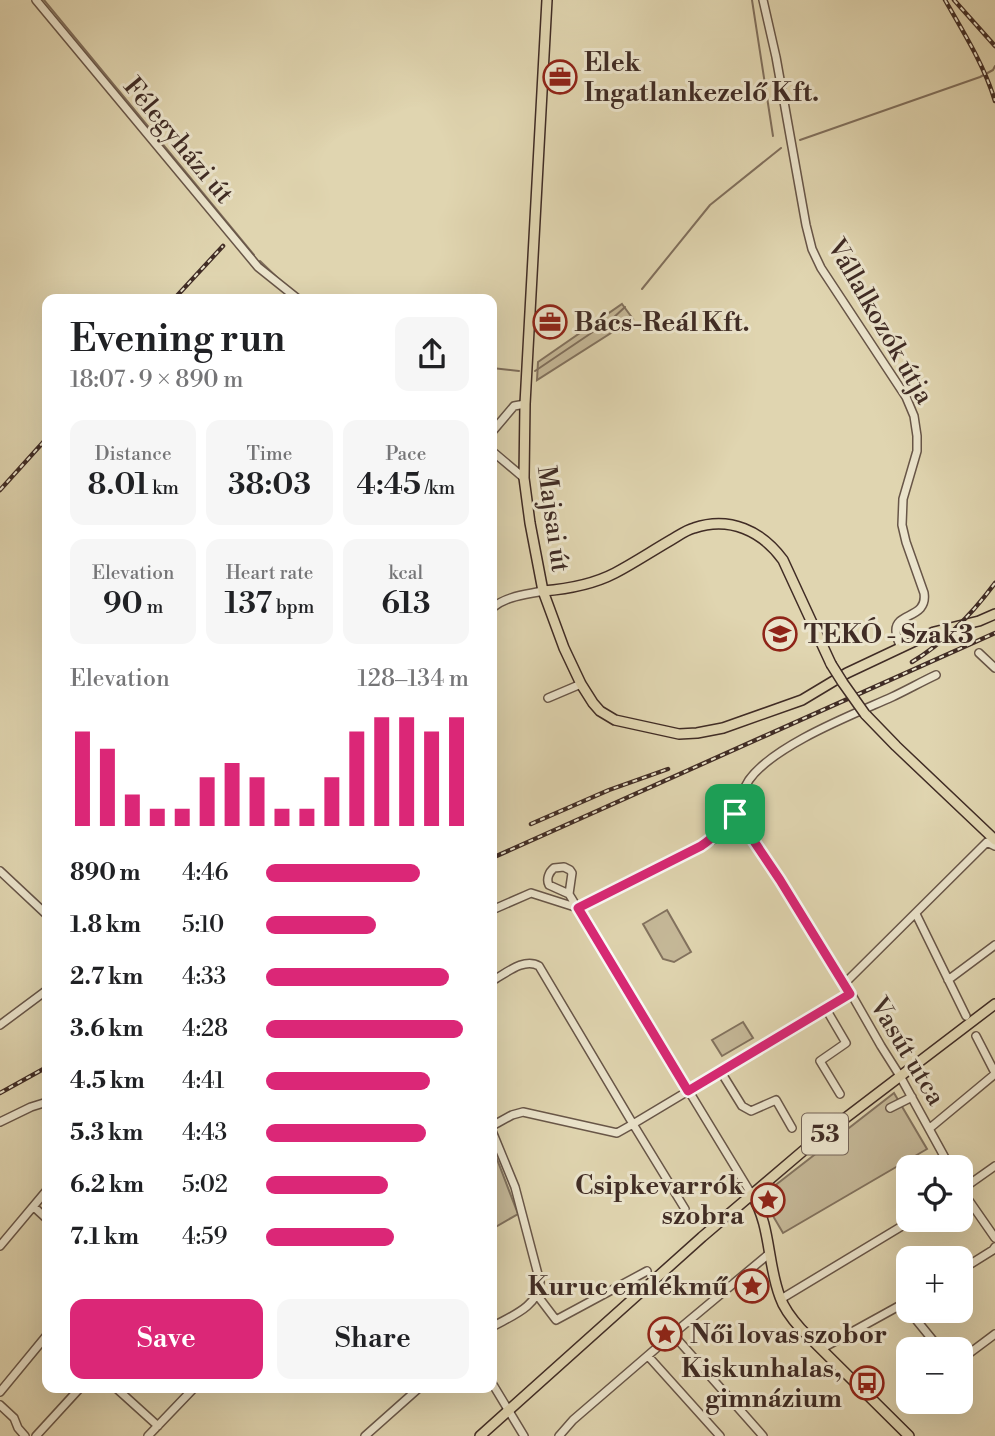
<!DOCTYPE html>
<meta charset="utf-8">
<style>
body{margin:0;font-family:"Libre Bodoni",serif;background:#f6f6f6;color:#202124;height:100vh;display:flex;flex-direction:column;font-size:26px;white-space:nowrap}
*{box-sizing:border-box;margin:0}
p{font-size:23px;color:#757577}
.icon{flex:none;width:38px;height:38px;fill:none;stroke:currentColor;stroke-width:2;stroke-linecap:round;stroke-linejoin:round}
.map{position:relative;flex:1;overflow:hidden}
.sheet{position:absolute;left:42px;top:294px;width:455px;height:1099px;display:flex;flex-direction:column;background:#fff;border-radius:14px;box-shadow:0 7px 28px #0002}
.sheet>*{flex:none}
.fabs{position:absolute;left:896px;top:1155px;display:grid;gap:14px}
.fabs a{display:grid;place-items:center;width:77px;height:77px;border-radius:14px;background:#fff;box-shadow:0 7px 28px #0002;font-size:35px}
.pin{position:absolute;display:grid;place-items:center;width:60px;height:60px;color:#fff;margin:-30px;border-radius:14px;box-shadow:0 4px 10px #0006}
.round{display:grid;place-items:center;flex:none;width:74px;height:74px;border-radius:14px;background:#f6f6f6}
.head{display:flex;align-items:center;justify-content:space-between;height:119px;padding:0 28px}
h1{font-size:38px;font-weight:600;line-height:52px}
.metrics{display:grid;grid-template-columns:repeat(3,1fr);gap:10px;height:119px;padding:7px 28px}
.metrics div{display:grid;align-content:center;border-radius:14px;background:#f6f6f6;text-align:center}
.metrics b{font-size:30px;font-weight:600}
.metrics small{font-size:19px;font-weight:400}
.metrics p{font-size:19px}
.chart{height:196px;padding:14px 28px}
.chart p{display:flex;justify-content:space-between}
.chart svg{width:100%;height:126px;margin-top:7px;stroke:#db2777;stroke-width:6}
.cta{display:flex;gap:14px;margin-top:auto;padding:14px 28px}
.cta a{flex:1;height:80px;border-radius:14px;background:#db2777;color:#fff;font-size:28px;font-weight:600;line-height:80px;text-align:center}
.cta a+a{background:#f6f6f6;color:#202124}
ul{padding:0 28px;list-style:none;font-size:23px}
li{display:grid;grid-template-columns:112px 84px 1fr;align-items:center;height:52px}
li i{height:18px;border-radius:9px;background:#db2777}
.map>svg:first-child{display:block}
</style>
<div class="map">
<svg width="995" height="1436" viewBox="0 0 995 1436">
<rect width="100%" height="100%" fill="#e0d5b0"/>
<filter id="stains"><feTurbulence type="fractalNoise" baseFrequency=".00286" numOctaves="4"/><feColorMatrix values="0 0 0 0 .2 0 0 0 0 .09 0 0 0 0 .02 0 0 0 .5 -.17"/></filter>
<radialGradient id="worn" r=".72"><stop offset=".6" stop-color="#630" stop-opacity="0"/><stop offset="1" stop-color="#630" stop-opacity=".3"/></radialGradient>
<path fill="#c5b898" stroke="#82725e" stroke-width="2" d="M622,304L633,319L537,380L538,362Z
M667,910L691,952L674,962L663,959L643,924Z
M743,1022L753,1038L722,1056L712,1040Z
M894,1093L927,1149L783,1233L763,1199L764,1194Z
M492,1146L518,1214L492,1229Z"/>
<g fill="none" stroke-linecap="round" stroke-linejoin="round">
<path stroke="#806f5c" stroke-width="2" d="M44,0L254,255
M752,0L773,136
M800,140L980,77L993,70L995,66
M260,261L284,284
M642,289L710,205L781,148
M492,368L519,371
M535,371L612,319L625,307"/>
<defs>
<path id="minor" d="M36,0L258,267L298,299
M763,0L776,57L806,225L812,249L821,268L906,397L914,416L917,436V451L903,499L902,525L906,542L924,593C928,619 895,612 896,631C896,637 899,643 901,648
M492,432L514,406L525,404
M492,451L524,478
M492,608C507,596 524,595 543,591
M979,653L995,668
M548,698L581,684
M737,816L845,983L881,1046L900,1076L950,1167
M737,816C737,804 742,791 749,780C774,745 852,715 892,697C907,690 921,682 936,675
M713,837L727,816L732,813L737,816
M0,871L47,915
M569,894L572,873L570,870L564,867L554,868C549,872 546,879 549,885L569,894L752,1195
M578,908L734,829L744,826
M492,910L531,893L578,908
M916,914L966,1016
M948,980L995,945
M492,981C505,974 524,957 539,966L633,1124L617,1133L523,1112L512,1115L492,1126
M845,983L987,842L995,846
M826,1009L846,1043L820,1061L840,1094
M0,1025L47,990
M976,1036L995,1073
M721,1072L742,1106L751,1111L776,1100L792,1128
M890,1108L912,1097
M0,1122L31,1107L47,1102
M930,1128L995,1074
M492,1131L515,1187L540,1282C538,1307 511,1316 492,1327
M961,1189L995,1238
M961,1190L995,1166
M34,1207L47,1219
M685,1209L633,1124L850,994
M0,1246L47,1190
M961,1270L993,1250L995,1247
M537,1295L556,1320L647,1271
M781,1299L912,1220
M909,1311L940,1349
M678,1340L763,1436
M821,1349L908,1301
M648,1356L720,1436
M961,1357L963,1358L995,1334
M492,1383L524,1436
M116,1388L158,1426
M0,1392L47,1335
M0,1405L14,1418L18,1428L25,1436
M36,1436L80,1388
M148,1436L194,1388
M365,1436L419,1388
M559,1436L573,1420L667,1339L770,1253"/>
<path id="major" d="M547,0L525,404L524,478L530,523L543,591L564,648L581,684L593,703L600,711L615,720L679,734L697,733L723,728L802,700L847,673L934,632L979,621L995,614
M543,591C568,589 592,585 615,573C634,563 652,551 671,540C678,536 686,530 694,528C730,516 762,531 783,560L831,664
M865,714L896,746L995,840
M752,1195C771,1226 767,1263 780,1297C784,1309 792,1319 801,1329L909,1436
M480,1436L702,1237L810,1145L995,1004"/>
</defs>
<use href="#minor" stroke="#685648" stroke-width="10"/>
<use href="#major" stroke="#402c25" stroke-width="12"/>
<use href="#minor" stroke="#ebe4cc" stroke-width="7"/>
<use href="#major" stroke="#e0d5b0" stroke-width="9"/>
<defs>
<path id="rail" d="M945,0C964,33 984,65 995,101
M954,0L995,46
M174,299L223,246
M0,490L47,438
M912,662C945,642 972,614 995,583
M531,824L609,790L668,769
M492,858L995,633
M0,1093L47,1067"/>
</defs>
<use href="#rail" stroke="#402c25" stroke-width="4.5"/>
<use href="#rail" stroke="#ebe4cc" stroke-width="2" stroke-dasharray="5" stroke-linecap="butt"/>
<defs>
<path id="major-bridge" d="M831,664L843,683L865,714"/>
</defs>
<use href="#major-bridge" stroke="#402c25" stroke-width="12" stroke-linecap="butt"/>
<use href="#major-bridge" stroke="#e0d5b0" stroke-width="9"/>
</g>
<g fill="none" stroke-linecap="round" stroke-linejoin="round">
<defs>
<path id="route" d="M732,813L737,816L780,880L850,994L688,1091L578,908L701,846C707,842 712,838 716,833C722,825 723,818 732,813Z"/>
</defs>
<use href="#route" stroke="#fff" stroke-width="14"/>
<use href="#route" stroke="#db2777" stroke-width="9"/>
</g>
<defs>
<symbol id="office-ring" viewBox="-11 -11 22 22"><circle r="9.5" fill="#ebe4cc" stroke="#8f2418" stroke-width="1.5"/><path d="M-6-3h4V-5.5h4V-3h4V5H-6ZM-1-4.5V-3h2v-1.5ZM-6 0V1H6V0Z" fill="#8f2418"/></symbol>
<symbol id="school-ring" viewBox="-11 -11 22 22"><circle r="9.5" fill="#ebe4cc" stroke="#8f2418" stroke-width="1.5"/><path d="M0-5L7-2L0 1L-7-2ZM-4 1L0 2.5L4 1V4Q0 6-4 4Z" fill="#8f2418"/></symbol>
<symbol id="sight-ring" viewBox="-11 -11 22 22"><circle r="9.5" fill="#ebe4cc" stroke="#8f2418" stroke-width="1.5"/><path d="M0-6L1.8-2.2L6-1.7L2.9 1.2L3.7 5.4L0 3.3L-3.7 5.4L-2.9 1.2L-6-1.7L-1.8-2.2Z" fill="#8f2418"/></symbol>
<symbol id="bus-ring" viewBox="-11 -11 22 22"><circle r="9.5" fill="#ebe4cc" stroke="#8f2418" stroke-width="1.5"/><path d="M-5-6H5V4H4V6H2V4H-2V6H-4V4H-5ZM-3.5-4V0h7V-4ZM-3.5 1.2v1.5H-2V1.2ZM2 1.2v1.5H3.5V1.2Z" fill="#8f2418"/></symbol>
</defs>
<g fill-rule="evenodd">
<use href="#office-ring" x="541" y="58" width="38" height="38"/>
<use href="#office-ring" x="531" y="303" width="38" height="38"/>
<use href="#school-ring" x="761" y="615" width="38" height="38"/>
<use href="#sight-ring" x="749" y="1181" width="38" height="38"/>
<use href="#sight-ring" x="733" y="1267" width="38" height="38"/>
<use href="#sight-ring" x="646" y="1315" width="38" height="38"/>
<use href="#bus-ring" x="848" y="1364" width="38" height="38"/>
</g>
<g text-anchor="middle" stroke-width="6" stroke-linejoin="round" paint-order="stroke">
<rect fill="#ebe4cc" stroke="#736357" stroke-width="2" x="802" y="1113.5" width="46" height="41" rx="5"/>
<g font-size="24" font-weight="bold" fill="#402c25">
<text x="825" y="1142">53</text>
</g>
<g font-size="26" font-weight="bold" fill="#402c25" stroke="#ebe4cc" text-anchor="start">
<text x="584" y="71">Elek<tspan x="584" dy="30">Ingatlankezelő Kft.</tspan></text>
<text x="574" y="331">Bács-Reál Kft.</text>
<text x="804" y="643">TEKÓ - Szak3</text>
<text x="744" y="1194" text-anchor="end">Csipkevarrók<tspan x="744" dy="30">szobra</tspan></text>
<text x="728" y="1295" text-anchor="end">Kuruc emlékmű</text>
<text x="690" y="1343">Női lovas szobor</text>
<text x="842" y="1377" text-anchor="end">Kiskunhalas,<tspan x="842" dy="30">gimnázium</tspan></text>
</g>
<g font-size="26" fill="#402c25" stroke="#ebe4cc">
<text transform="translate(179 140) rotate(50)" y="9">Félegyházi út</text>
<text transform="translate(881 321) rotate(60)" y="9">Vállalkozók útja</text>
<text transform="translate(554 519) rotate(82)" y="9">Majsai út</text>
<text transform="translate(908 1051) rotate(59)" y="9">Vasút utca</text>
</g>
</g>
<rect width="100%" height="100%" filter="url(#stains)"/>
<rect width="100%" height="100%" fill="url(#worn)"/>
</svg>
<div class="fabs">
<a><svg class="icon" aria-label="locate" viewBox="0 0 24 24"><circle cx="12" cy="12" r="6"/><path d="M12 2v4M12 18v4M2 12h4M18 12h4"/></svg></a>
<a>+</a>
<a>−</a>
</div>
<div class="pin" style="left:735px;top:814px;background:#1e9e55"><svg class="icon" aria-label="arrive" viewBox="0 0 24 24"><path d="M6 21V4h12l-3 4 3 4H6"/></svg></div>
<section class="sheet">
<div class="head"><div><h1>Evening run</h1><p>18:07 · 9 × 890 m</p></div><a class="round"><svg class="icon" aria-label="share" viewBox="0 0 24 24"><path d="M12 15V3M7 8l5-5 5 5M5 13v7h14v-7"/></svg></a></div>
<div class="metrics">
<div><p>Distance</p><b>8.01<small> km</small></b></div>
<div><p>Time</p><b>38:03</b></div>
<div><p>Pace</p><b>4:45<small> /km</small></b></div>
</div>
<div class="metrics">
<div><p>Elevation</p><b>90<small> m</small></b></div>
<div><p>Heart rate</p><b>137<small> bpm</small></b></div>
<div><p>kcal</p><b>613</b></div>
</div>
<div class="chart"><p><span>Elevation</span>128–134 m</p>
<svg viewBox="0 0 160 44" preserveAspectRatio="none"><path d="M5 44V11M15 44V17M25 44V33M35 44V38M45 44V38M55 44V27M65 44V22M75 44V27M85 44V38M95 44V38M105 44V27M115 44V11M125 44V6M135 44V6M145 44V11M155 44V6"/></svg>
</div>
<ul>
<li><b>890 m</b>4:46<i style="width:76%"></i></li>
<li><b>1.8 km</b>5:10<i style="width:54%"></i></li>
<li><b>2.7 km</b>4:33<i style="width:90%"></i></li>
<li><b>3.6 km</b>4:28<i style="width:97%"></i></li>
<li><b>4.5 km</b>4:41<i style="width:81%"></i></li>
<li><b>5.3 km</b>4:43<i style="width:79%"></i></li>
<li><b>6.2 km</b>5:02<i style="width:60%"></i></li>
<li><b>7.1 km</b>4:59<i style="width:63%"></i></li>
</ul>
<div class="cta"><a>Save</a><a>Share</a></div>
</section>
</div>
